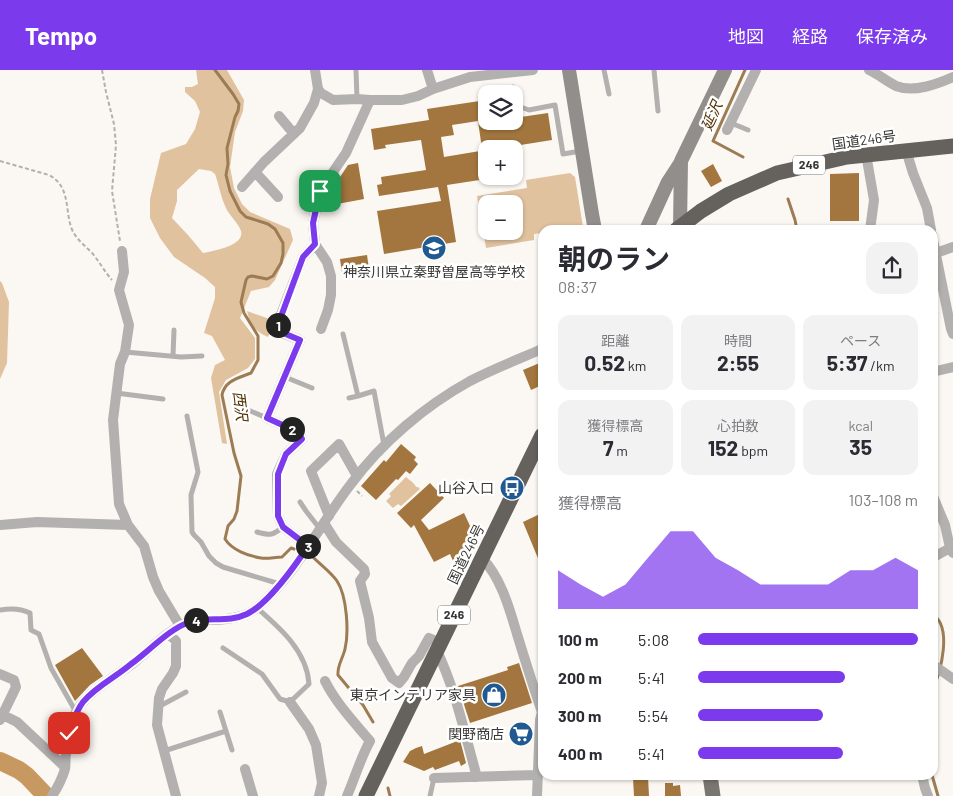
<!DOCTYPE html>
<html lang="ja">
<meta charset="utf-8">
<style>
body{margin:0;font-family:Barlow,"Noto Sans JP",sans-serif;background:#f2f2f3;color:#2b2b33;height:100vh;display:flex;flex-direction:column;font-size:19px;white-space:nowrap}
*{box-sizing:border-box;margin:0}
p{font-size:16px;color:#7c7c81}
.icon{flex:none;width:28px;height:28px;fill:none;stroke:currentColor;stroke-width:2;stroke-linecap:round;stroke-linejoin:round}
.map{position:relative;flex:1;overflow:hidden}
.panel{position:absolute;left:538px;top:155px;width:400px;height:555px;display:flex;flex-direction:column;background:#fff;border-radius:15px;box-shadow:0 1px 4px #0004}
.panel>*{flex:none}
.buttons{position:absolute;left:478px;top:15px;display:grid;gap:10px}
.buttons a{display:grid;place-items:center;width:45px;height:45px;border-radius:10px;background:#fff;box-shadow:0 1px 4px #0004;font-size:25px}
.pin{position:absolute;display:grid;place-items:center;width:42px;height:42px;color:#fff;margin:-21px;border-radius:10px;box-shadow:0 2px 8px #0006}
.km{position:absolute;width:25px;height:25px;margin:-12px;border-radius:50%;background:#222;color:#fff;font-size:14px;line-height:25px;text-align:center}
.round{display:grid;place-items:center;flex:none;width:52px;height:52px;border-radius:15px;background:#f2f2f3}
.overview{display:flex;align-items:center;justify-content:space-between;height:85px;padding:0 20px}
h1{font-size:28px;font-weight:700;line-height:38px}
.figures{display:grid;grid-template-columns:repeat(3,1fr);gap:8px;height:85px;padding:5px 20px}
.figures div{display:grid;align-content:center;border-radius:12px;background:#f2f2f3;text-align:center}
.figures b{font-size:21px;font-weight:700}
.figures small{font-size:14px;font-weight:400}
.figures p{font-size:14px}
.chart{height:140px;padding:10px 20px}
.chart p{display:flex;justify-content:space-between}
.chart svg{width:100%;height:90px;margin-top:5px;fill:#7c3aed;opacity:.7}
ul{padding:0 20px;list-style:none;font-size:16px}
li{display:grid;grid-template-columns:80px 60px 1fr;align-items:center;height:38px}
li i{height:12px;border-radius:6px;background:#7c3aed}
header{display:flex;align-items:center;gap:30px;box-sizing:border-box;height:70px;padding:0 25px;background:#7c3aed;color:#fff}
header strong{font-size:24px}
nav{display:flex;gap:28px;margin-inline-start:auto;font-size:18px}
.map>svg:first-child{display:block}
</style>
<header>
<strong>Tempo</strong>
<nav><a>地図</a><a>経路</a><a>保存済み</a></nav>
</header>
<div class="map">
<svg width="953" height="726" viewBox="0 0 953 726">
<rect width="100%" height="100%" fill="#fbf7f2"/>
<path fill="#e1c29f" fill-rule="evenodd" d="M196,0H227L244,30L243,41L235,62L230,97L234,118L242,134L250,142L290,159L293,170L275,210L269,217L251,221L240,248L255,268V289L248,298L226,310L219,322L227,374L222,373L211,308L215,295L225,290L212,266L204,263L215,228V217L205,208L174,187L160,168L150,148V129L161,83L186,74L195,59L200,42L195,31L185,22V17H192L198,14ZM199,99L211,101L215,104C219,115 221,128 226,138C229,145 239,154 241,161C245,176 212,181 203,183L188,165L172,148L177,131V120Z
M570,103L575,107L583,157L563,160H542V163L534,164V170L486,178L477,126L527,118L526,110ZM486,134H514V161H486Z
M0,211L2,213L9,232L7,293L0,309Z
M247,241L275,251L268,267C256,262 250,255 247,241Z
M406,407C409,410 414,412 416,417H418L420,419L401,436L398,434L393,438L386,431L391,426L389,424Z"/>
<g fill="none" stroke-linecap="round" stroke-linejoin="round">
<path stroke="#9c7c54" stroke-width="3" d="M215,0L233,24L239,34L238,41L235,47L227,78L228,94L226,105L230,121L240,141L246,147L268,154L275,159L283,173V184L281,193L273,206L267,209L252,206L248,207L246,210L241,232L244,243L258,266V290L251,303C239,308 225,310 222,325L234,383L241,406L237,441L234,449L228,456L225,469C232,480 248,486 261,488C268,489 275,487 282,487L291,478L294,479
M743,87L713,71L745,0
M788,129L795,150L797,160
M310,484C318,493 330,501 337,511C347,526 349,562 345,579C343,588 337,596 338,605L363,635L373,652
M932,544C953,556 941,602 932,621
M932,705L938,726
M388,718L390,726"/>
<path stroke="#c79961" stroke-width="18" d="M0,691L19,700L27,706L46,726"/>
</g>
<path fill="#a2763e" d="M486,30V51H514V48L548,43L552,70L495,79H482L478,51L452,55L454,65L441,67L444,87L486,80V109L447,115L456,172L384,184L377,141L441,131L438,117L379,126L377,115L382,114L381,107L426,100L421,70L385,75L386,78L374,80L371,59L429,50L427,39Z
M358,93L364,129L332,135L330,122L348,95Z
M713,94L722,111L711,117L701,101Z
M859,103V151H830V104Z
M367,185L369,199L342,203L340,189Z
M542,292V315L531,320L523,300Z
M401,374L416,387L414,390L418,394L410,404L406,401L398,410L396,409L376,430L361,416L384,390L386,392Z
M430,413L444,428L421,450L429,460L464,443L477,471L460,507L450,484L434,492L414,455L411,458L397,443Z
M542,443V498L523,452Z
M82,578L103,606L90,615L75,631L55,595Z
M519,593L532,633L470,653L458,616L508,600L507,597Z
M460,670L466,693L461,696L459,691L435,700L433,697L424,701L403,692L410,681L416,678L422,676L424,684Z
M648,707L649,726H634L633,708Z
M665,713H673V716L680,715L681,726H665Z"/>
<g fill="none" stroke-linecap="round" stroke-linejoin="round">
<path stroke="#b3b0ac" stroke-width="2" stroke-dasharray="4 2.5" stroke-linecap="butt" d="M102,0L106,22L114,54L116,75L112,121L120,171
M0,91L49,105C70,116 65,138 71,157C75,169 85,175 93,184C100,193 105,202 112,210
M357,421L362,426"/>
<path stroke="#b2b1af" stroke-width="5" d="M356,0L357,29
M604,0L609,24
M654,0L658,41
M513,17L514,24
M514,25L515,35L529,40L555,35L563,84L581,81
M731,53L748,60
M932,215L942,214
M343,264L358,326L374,321L384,375
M125,282L181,287L202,286
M173,286L174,260
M285,307L312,318
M116,323L163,329
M349,328L358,326
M248,340L267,348
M187,346L198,402L191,425L192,462L194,465L201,472L209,486L216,493L223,497L280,514
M300,432L306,441L320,459
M257,462C271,466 273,465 283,457
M0,540C11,538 20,538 30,543L31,560L39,564L51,598L76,642
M223,578L262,604L280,629L290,632L309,614C307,581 280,558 257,538
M158,637L186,622
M220,642L232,680
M164,681L226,661
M430,726L434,708"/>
<path stroke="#b2b1af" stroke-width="10" d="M315,0L318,19L321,23L333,30L357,29L370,30H402L418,26L433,19L470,7L533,0
M427,0L433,19
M869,0C878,4 886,11 896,16C914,23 937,14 953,7
M279,46L294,64
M727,60L756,0
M906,80L913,103L927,138L931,160
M866,84L874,130L870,160
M255,102L278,127
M242,117L264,92L300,58L314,33L318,19
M932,165L951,259L953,264
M122,181L124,202L119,220L129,255L125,282L120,294L113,350L119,434L128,455L144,476L153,507L159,521L180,556
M936,183L953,177
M321,259L328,240L331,225V206L327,192L315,174L313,153L320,121L346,83L370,30
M932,302L953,297
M932,424L945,455L950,478L953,483
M329,446L311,401L339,374L357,406
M324,453L336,472L364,499L365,504L360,511L369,548L372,572L392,608L399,613L404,607L412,593L419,586L429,568L441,573
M0,455L37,452L128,455
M308,476L283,457L278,446L277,404L286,384L302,369L298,362L267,348L300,270L275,260L303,187L315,174
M482,488C501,508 509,537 517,564C525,590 533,616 542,642L540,650L537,726
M932,488L950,478
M169,564L176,571V596L173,603L162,619L159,628L157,655L176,726
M437,581C456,621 465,665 477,707
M932,594L953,609
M0,604L14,610L16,617L0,650
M325,611C336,633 354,652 370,671C360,689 355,708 347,726
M290,632L309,659L316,675L322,713L319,726
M3,645L17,652L65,697
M245,699L253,726
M922,705L925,718L928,726
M434,708L537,705
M52,726C58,717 62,709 65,699C66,694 65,689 66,684C67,666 72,644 84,631C97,616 116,606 132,594C150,580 167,560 189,552C198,549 207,550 215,550C231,549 246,547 258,537C297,503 320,454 351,414C382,372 425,336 470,311C493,299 519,289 542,279"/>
<path stroke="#918e8b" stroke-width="14" d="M569,0L592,144L595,160
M680,157L681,91L725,0
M646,160L668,112L681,92"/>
<path stroke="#797672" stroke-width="15" d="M710,705L713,726"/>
<path stroke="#65615d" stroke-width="15" d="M676,160L701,141L729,124L777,103L847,87L953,76
M366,726L542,365"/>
</g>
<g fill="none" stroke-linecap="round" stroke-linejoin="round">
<defs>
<path id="route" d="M69,663C73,652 76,641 83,632C96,616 116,607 131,594C148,582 170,558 190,552C209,546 228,553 247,544C268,534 295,496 308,476L283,457L278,446V404L286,384L302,369L298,362L267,348L300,270L276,260L303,187L315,174L313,153L320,121"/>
</defs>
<use href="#route" stroke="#fff" stroke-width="10"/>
<use href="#route" stroke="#7c3aed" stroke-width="6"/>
</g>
<defs>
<symbol id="school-disc" viewBox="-11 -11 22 22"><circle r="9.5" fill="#215a91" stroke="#fff"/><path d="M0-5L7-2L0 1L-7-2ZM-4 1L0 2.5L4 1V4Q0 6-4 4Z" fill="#fff"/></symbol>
<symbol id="bus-disc" viewBox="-11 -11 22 22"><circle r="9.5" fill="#215a91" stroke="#fff"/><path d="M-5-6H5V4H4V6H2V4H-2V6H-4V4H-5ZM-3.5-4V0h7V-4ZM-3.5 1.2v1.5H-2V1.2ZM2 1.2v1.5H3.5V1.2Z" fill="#fff"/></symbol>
<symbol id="shop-disc" viewBox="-11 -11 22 22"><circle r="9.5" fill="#215a91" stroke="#fff"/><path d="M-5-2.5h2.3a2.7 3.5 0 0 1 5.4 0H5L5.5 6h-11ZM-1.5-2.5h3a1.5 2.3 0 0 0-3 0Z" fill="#fff"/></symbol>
<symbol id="supermarket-disc" viewBox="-11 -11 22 22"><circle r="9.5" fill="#215a91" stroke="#fff"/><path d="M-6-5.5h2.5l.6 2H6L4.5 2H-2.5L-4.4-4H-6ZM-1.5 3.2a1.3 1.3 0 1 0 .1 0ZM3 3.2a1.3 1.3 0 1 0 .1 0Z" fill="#fff"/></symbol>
</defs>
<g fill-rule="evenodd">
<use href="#school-disc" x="420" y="164" width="28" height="28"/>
<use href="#bus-disc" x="498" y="404" width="28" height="28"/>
<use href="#shop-disc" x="480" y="611" width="28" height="28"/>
<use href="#supermarket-disc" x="507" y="650" width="28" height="28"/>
</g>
<g text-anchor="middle" stroke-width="5" stroke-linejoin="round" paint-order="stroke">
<g fill="#fff" stroke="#747372" stroke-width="1">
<rect x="793" y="85.5" width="32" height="19" rx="4"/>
<rect x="438" y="535.5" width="32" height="19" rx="4"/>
</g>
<g font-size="12" font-weight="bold" fill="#383735">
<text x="809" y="99">246</text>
<text x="454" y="549">246</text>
</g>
<g font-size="14" fill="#383735" stroke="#fff">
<text transform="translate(864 70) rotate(-8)" y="5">国道246号</text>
<text transform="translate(466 484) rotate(-64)" y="5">国道246号</text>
</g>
<g font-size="14" fill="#383735" stroke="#fff" text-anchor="end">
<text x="434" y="207" text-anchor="middle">神奈川県立秦野曽屋高等学校</text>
<text x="494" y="423">山谷入口</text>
<text x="476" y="630">東京インテリア家具</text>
<text x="504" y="669">関野商店</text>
</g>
<g font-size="15" font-style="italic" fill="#533304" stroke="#fff">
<text transform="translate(712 46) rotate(-66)" y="5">延沢</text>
<text transform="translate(240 336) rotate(83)" y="5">西沢</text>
</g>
</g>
</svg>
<div class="buttons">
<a><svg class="icon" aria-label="layers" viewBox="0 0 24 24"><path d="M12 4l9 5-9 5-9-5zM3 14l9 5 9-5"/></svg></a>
<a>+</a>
<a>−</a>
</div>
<div class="pin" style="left:320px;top:121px;background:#1e9e55"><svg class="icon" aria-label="arrive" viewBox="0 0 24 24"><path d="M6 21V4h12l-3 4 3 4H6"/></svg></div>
<div class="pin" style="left:69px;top:663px;background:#d93025"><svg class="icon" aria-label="check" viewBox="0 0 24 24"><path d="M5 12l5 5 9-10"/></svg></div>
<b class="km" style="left:278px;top:255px">1</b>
<b class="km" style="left:292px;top:359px">2</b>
<b class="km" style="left:308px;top:476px">3</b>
<b class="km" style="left:196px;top:550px">4</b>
<section class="panel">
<div class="overview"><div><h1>朝のラン</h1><p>08:37</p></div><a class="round"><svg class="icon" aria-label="share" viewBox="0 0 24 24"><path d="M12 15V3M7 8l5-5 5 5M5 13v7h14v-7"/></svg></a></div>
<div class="figures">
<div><p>距離</p><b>0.52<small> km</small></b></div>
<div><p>時間</p><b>2:55</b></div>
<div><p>ペース</p><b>5:37<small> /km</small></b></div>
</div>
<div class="figures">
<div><p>獲得標高</p><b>7<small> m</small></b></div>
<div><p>心拍数</p><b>152<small> bpm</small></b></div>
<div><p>kcal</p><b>35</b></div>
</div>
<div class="chart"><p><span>獲得標高</span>103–108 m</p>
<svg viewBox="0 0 160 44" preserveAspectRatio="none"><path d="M0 44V25L10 32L20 38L30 32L40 19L50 6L60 6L70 19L80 25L90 32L100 32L110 32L120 32L130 25L140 25L150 19L160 25V44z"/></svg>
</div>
<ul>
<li><b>100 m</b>5:08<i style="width:100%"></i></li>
<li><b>200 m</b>5:41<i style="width:67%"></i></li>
<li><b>300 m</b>5:54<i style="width:57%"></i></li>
<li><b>400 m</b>5:41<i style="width:66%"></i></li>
</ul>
</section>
</div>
